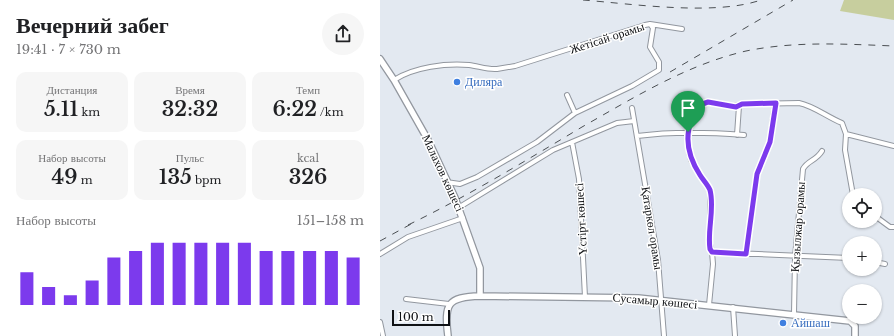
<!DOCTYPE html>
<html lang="ru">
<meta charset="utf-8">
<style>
body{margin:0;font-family:"Libre Baskerville",serif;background:#f6f6f6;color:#202124;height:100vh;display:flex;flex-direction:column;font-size:15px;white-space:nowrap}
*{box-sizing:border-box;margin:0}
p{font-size:13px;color:#757577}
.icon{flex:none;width:22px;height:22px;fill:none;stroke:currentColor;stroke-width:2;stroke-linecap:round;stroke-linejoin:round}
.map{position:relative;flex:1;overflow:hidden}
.drawer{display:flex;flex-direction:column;background:#fff;width:380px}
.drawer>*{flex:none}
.controls{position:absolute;left:462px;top:188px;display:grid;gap:8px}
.controls a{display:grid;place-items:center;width:40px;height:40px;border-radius:50%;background:#fff;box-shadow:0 1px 3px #0004;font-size:20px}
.scale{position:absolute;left:12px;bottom:10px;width:58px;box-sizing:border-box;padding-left:4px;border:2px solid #101215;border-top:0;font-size:11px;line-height:14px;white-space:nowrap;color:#101215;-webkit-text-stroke:3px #fff;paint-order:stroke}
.pin{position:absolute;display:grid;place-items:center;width:34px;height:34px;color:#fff;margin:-41px -17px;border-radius:50% 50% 50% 0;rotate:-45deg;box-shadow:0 0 4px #0007}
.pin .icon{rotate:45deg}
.round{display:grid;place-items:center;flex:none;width:42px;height:42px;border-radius:21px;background:#f6f6f6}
.overview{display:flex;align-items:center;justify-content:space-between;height:68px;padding:0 16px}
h1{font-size:22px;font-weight:600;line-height:30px}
.stats{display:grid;grid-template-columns:repeat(3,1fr);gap:6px;height:68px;padding:4px 16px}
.stats div{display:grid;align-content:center;border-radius:10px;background:#f6f6f6;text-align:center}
.stats b{font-size:20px;font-weight:600}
.stats small{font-size:11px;font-weight:400}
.stats p{font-size:11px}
.chart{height:112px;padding:8px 16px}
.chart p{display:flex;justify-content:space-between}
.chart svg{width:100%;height:72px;margin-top:4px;stroke:#7c3aed;stroke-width:6}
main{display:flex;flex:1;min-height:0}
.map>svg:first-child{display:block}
</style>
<main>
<section class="drawer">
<div class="overview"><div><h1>Вечерний забег</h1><p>19:41 · 7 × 730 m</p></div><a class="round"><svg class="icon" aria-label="share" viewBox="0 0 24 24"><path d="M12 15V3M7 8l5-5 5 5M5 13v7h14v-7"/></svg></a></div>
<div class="stats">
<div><p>Дистанция</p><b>5.11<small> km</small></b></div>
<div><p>Время</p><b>32:32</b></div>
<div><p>Темп</p><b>6:22<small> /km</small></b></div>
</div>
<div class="stats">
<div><p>Набор высоты</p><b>49<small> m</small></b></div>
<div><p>Пульс</p><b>135<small> bpm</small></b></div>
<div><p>kcal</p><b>326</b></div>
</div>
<div class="chart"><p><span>Набор высоты</span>151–158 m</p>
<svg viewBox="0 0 160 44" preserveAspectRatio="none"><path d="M5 44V24M15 44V33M25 44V38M35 44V29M45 44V15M55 44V11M65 44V6M75 44V6M85 44V6M95 44V6M105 44V6M115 44V11M125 44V11M135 44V11M145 44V11M155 44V15"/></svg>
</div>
</section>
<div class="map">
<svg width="514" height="336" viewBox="0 0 514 336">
<rect width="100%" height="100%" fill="#e3e9f1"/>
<path fill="#c7ce9e" d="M464,0H514V20L460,11Z"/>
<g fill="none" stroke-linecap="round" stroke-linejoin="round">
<defs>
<path id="street" d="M270,24L302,29
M14,80C34,67 66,63 89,65C98,66 108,70 117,69C123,68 129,67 135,66L265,25L270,24L273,28L270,47L279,62V70L252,86L195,113L157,142L97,177L80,184L66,182
M187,95L195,113
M252,108L278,260L284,336
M466,134L514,146
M357,135L359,106
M257,136C293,131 328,132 364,135
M192,142L199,179L205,297
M78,208L173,150L237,123L254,121
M495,216L510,227H514
M332,252L469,258
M0,254L28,237L83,218
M366,254L377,174L390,142L395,103
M495,262L505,264
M26,299L69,304
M329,305L333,264L332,252L330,244V191L311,160L309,152V128L319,105C333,98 348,111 362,104L419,103C434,106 447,117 462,123L466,134L465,150L473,195
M353,307L355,336
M414,314L415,257L423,169C428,160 436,161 442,151
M0,322L3,336"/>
<path id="secondary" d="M0,59L14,80L48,140L75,198L100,268V296
M68,336C64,304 67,297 100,296L258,298L470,321L475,326V336"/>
</defs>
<use href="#street" stroke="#92979f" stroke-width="6"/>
<use href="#secondary" stroke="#92979f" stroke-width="8"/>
<use href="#street" stroke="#fff" stroke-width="4"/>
<use href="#secondary" stroke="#fff" stroke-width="5.5"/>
<path stroke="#4b4f53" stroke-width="1" stroke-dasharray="7 7" stroke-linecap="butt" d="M203,0C253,4 335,16 381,0
M290,72L413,0
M28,225C88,196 145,161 202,127C255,97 306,65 366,51C415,41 464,44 514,46
M0,241L33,223"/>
</g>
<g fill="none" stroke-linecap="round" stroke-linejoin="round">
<defs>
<path id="route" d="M328,102L356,107L362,104L396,103L390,142L377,174L366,254L332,252L330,249C327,230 335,209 330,190C328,185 323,180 320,175C309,158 304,138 312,119C316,110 318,105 328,102Z"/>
</defs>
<use href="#route" stroke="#fff" stroke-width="8"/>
<use href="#route" stroke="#7c3aed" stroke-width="5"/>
</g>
<g fill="#3f7fe0" stroke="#fff" stroke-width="1.5">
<circle cx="77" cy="82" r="4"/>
<circle cx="403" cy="323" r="4"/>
</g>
<g text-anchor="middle" stroke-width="3" stroke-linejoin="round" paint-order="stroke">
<g font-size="12" fill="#101215" stroke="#fff">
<text transform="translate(227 38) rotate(-18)" y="4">Жетісай орамы</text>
<text transform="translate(63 173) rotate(65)" y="4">Малахов көшесі</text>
<text transform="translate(201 219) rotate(-93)" y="4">Үстірт көшесі</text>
<text transform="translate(418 227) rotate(-86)" y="4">Қызылжар орамы</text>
<text transform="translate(272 228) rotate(81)" y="4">Қатаркөл орамы</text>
<text transform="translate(275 301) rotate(5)" y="4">Сусамыр көшесі</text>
</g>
<g font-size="12" fill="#366cbe" stroke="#fff" text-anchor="start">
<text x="85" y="86">Диляра</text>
<text x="411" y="327">Айшаш</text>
</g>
</g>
</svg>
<div class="controls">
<a><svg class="icon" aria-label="locate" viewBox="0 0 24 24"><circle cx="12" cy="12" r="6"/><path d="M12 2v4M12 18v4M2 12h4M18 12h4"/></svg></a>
<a>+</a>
<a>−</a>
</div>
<div class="scale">100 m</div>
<div class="pin" style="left:308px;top:132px;background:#1e9e55"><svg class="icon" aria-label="arrive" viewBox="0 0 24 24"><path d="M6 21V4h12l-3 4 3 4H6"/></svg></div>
</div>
</main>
